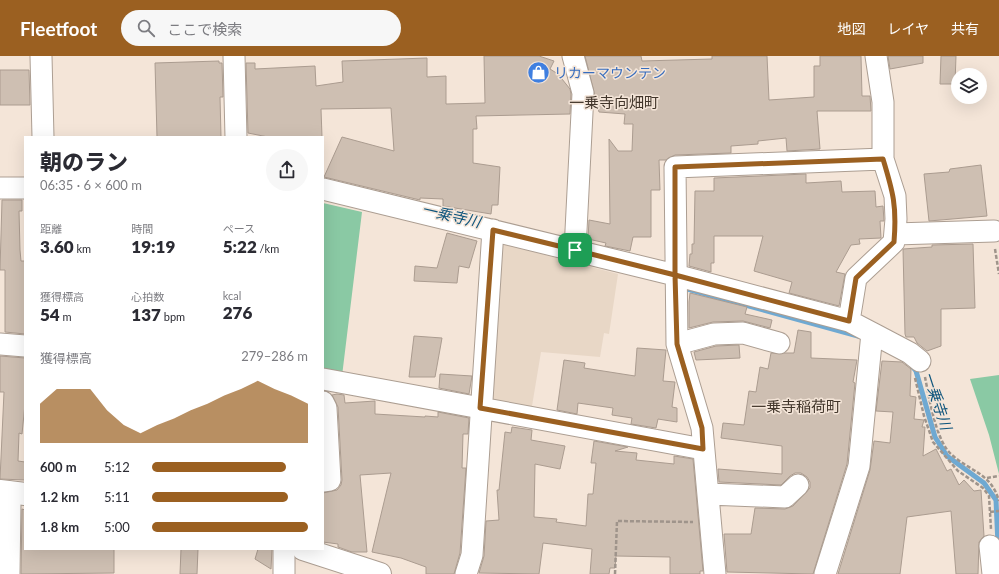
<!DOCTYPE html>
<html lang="ja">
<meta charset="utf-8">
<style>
body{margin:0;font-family:Lato,"Noto Sans JP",sans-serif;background:#f7f7f7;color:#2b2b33;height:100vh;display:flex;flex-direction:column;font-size:15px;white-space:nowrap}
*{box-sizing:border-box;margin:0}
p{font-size:13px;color:#7c7c81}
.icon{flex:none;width:22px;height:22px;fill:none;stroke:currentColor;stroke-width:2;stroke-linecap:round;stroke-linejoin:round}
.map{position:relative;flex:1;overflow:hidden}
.details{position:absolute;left:24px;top:80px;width:300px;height:414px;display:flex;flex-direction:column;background:#fff;border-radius:0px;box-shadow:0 4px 16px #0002}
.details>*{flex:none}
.tools{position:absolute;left:951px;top:12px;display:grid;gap:8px}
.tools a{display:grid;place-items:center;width:36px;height:36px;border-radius:50%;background:#fff;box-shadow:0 4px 16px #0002;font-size:20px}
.pin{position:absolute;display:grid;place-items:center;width:34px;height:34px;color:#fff;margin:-17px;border-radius:8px;box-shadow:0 2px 6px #0006}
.round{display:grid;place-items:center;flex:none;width:42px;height:42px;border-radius:21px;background:#f7f7f7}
.overview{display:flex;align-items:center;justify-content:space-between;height:68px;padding:0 16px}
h1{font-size:22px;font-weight:800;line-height:30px}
.figures{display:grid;grid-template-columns:repeat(3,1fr);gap:6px;height:68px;padding:4px 16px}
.figures div{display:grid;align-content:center}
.figures b{font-size:17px;font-weight:800}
.figures small{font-size:11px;font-weight:400}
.figures p{font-size:11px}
.chart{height:112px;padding:8px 16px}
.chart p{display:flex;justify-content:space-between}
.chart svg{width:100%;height:72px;margin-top:4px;fill:#9b6021;opacity:.7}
ul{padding:0 16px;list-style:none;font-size:13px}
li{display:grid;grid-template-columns:64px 48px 1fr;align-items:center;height:30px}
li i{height:10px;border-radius:5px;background:#9b6021}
header{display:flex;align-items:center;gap:24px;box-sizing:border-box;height:56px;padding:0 20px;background:#9b6021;color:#fff}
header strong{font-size:19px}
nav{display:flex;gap:22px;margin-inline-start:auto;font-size:14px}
.search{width:280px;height:36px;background:#f7f7f7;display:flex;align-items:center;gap:10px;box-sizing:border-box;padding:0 14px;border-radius:22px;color:#7c7c81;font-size:15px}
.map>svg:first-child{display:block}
</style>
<header>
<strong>Fleetfoot</strong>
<div class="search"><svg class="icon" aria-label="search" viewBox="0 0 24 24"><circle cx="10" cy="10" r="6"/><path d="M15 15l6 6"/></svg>ここで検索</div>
<nav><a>地図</a><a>レイヤ</a><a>共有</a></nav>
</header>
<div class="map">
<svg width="999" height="518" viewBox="0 0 999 518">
<rect width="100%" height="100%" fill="#f4e5d8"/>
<path fill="#e8d7c6" d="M500,187L618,218L609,278L604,277L600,301L541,296L531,356L496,350L489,340Z"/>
<path fill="#8ac9a4" d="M323,147L362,156L342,320L323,316Z
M999,319V418L989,379L970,323Z"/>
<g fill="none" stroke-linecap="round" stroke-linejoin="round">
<path stroke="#6fa9d2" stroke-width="5" d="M680,231L858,280
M911,309L916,315L935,381L947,400L984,427L996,444L998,489"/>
</g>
<path fill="#cebfb2" stroke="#ab9c90" d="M484,0H539L554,5L550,13L558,18L570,33L571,38L570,58L476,60L477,73H473V107L500,111L498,149H492L491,158L443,150V143L420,142V144L324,121L342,81L394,95L391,52L321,53L322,81H268L248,77L246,7H255V13L315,10L316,30L343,26L342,5L427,2V21L446,20V48L485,47Z
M585,0H641L642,5L712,3V0H767L769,44L814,41V10H820V0H861L862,40H870L871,55H817L820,93L787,95L786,82L758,85V88L731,90V97L675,99L666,104H659L660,134H651V181H633L630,195L605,190L606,187L588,183L589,164L610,168L609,83L618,95H632L633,68H624L625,58L599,56Z
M888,0H923V7L890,13Z
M941,0H956L955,28H940Z
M219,5V7H222L223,41H220L221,81H157L155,7Z
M0,14H29L30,49H0Z
M981,109L987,160L929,165L924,118L949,116L950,113Z
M806,118V127L841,125L842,136L875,135L876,151L883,150L884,165H880L881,182L859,183L860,188L851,189L836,216L845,218L839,250L789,237L792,226L754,215L763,180H714V207H711V216L689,210L690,198H692V188H694L695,135H714V122Z
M2,144H22V155H19L20,194L21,205H25V278L5,276V214H0Z
M447,177L477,185L469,212L459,210L457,227L414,225L415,210L437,212Z
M973,188L975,252L941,253V290L927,295L917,287L914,281H906L905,278L903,193L932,191V189Z
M690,237L747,251L745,258L772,264L770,272L743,265L713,266L689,272V246Z
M798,274L811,276V302L857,304L853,326L855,327L847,408L813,518L727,516L724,478H751L755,452L785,453L793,450L810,432V426L807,421L801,417H795L790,420L781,429L719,426L718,413L782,418V390L721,382L723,367L744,369L749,335L756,336L760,311L768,313L771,297H794Z
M414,280L442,282L435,321H409Z
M739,289L740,302L696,304L694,296L716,290Z
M637,292L666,294L663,325L675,326L672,351L677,352V366L658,363L656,372L631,368L632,362L612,359L613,352L578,347L577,358L557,354L564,304L585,307L584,312L635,320Z
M0,300L25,302V348L22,378L19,377L18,405L25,406V424L0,423L4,336H0Z
M882,305L902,306L911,313L910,340L916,341L914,363L924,364L922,371H925L923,400L936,393L947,415L951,413L959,429L964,424L974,435L981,434L984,480L979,486L978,518H956L951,455L907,461L900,518H838L870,414L874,385L890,387L893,356L876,355Z
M440,318L472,320L469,338L439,332Z
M337,338L344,339L345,347L375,345V358L425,361V360L438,361V356L469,362L468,378H463L462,412H466L460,497L454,518H426V511L401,502L372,496L391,417L360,419L367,496H352L338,491V488L323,486V437L337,434L341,429L342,424L338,351L332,339Z
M512,371L532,374L531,384L565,390L560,413L535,408L534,461L557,463L556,466L586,470L588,438H593L596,407H591L594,385L628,391L615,395L637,397L636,404L674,408V400L693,403L703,515H700V518H670V501L616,500L615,512H610L609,518H590L592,493L543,487L539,518L479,517L484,500L486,465L499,464L497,434H499L505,376L511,377Z
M22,453L25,454V493H114V517L21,518Z
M181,493H198L197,518H180Z
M258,493H272L271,513L255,503Z"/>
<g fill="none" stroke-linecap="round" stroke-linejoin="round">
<defs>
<path id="minor" d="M41,0L43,81
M234,0L236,81
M573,0L583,37L575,194
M0,132H25
M323,133L675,219L849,265L872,277L859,410L825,518
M895,178L994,175
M849,265L856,222L894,186L896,163L895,140L883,103V46L876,0
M872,277L910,297L920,305
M0,288L25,290
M677,288L714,278L743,277L779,287
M323,323L703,393
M323,346L326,352L330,424L323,425
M9,436L10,448L9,518
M708,438L785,441L798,429
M990,490L993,518
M284,518V493
M466,518L472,499L493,174
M715,518L702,372L677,288L675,111L883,103"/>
<path id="major" d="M0,435L25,438
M303,493L380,518"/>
</defs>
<use href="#minor" stroke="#ac9e92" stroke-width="23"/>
<use href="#major" stroke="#ac9e92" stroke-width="24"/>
<path stroke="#9f948b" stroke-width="2.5" stroke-dasharray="4 2" stroke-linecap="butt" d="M995,193L999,218
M925,321C929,341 936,386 952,399C971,416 991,417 999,445
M915,322L924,360L933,386L958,415L983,432L989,440L991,473
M987,422L999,420
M990,456L999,455
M615,518L617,465L693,466"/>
<use href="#minor" stroke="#fff" stroke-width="21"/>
<use href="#major" stroke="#fff" stroke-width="22"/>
</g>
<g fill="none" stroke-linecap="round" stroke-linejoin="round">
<defs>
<path id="route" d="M575,194L493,174L480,352L703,393L702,372L677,288L675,219L849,265L856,222L894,186C897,150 893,136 883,103L675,111V219L575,194"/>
</defs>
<use href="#route" stroke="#fff" stroke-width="8"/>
<use href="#route" stroke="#9b6021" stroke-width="5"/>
</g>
<defs>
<symbol id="shop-disc" viewBox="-11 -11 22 22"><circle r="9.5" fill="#3f7fe0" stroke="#f4e5d8"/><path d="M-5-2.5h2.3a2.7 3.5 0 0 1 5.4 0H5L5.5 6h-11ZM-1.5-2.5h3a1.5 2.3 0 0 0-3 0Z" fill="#fff"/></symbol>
</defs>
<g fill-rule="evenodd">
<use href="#shop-disc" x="526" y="4" width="25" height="25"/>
</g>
<g text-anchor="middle" stroke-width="3" stroke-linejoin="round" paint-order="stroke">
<g font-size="14" fill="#366cbe" stroke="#f4e5d8" text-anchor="start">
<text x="554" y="22">リカーマウンテン</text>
</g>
<g font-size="15" fill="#42362b" stroke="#f4e5d8">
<text x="614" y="52">一乗寺向畑町</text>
<text x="796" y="356">一乗寺稲荷町</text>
</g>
<g font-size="15" font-style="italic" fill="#0d547c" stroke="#f4e5d8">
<text transform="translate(451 160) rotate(13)" y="5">一乗寺川</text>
<text transform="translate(937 345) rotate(72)" y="5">一乗寺川</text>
</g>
</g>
</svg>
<div class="tools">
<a><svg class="icon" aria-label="layers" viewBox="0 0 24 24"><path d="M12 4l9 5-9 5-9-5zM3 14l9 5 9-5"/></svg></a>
</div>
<div class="pin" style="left:575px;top:194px;background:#1e9e55"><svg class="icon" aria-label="arrive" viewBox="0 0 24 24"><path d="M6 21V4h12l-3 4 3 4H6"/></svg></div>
<section class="details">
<div class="overview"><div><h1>朝のラン</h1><p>06:35 · 6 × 600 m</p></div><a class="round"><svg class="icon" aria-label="share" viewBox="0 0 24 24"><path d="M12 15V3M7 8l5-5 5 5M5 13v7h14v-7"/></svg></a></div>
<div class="figures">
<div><p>距離</p><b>3.60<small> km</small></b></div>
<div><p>時間</p><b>19:19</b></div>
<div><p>ペース</p><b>5:22<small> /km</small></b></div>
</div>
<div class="figures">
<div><p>獲得標高</p><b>54<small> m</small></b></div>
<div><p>心拍数</p><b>137<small> bpm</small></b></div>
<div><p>kcal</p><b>276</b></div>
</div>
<div class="chart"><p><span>獲得標高</span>279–286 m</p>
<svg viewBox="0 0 160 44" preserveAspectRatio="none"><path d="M0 44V20L10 11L20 11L30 11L40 24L50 33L60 38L70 33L80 29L90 24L100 20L110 15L120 11L130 6L140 11L150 15L160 20V44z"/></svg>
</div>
<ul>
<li><b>600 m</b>5:12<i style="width:86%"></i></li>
<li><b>1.2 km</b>5:11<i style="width:87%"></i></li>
<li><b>1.8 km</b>5:00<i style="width:100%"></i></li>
</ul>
</section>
</div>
